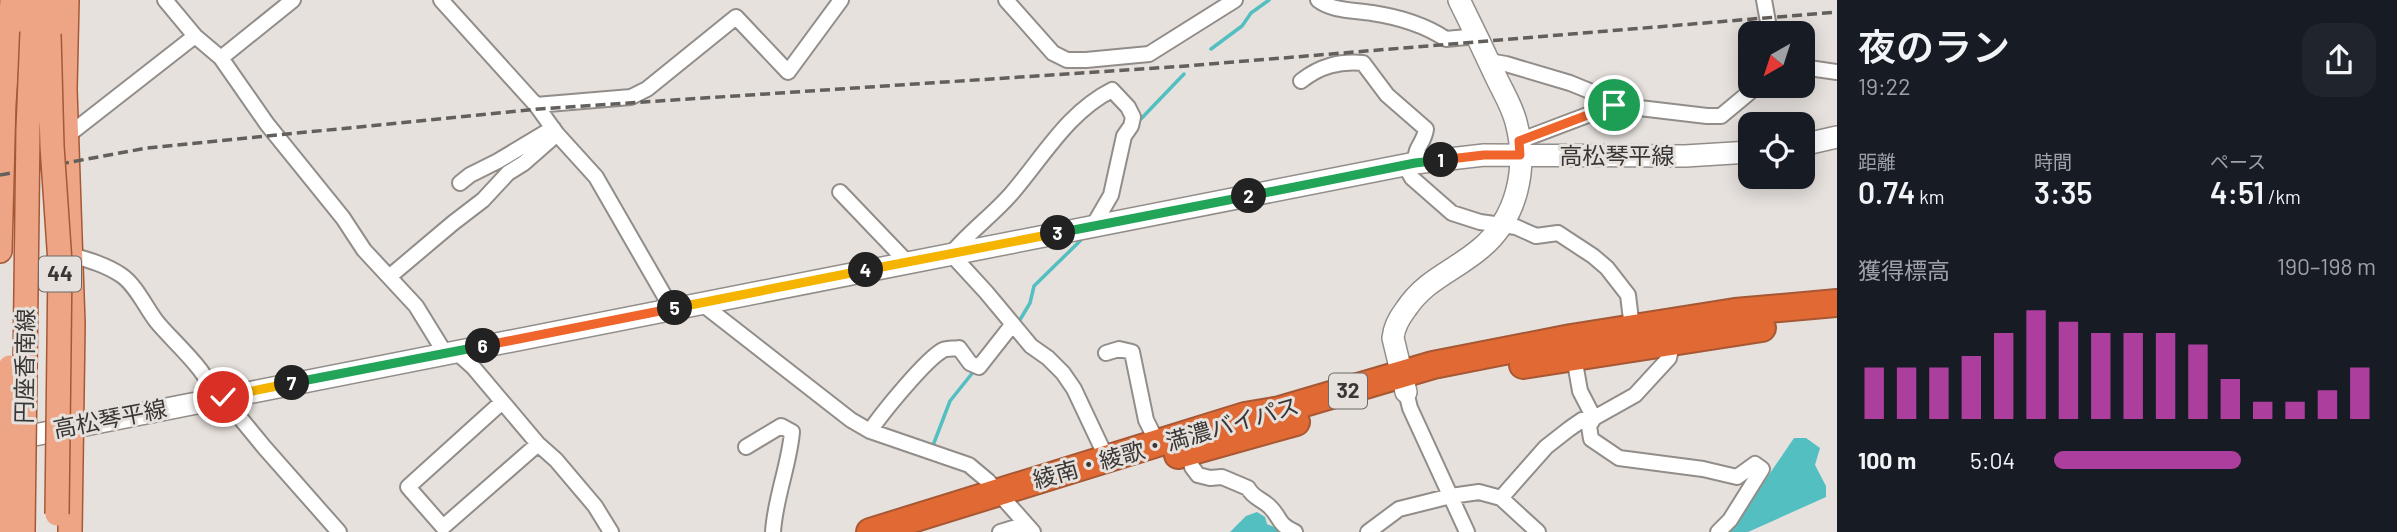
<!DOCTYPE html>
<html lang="ja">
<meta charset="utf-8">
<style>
body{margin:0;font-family:Barlow,"Noto Sans JP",sans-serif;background:#20242c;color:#f1f3f6;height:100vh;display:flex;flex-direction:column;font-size:26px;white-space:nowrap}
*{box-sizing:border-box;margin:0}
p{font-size:23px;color:#9ea1a6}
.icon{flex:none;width:38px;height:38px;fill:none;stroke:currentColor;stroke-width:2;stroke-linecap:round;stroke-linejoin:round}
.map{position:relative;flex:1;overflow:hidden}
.sheet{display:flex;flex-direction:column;background:#171b24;width:560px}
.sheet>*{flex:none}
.needle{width:46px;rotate:219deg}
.controls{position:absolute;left:1738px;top:21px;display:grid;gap:14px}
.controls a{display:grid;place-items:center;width:77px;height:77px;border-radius:14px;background:#171b24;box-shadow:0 4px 18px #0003;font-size:35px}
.pin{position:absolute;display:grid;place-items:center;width:60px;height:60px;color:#fff;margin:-30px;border:4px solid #fff;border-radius:50%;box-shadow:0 2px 7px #0007}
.km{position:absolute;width:35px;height:35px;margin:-18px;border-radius:50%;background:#222;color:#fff;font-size:19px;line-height:35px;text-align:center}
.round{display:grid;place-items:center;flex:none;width:74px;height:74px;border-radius:21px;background:#20242c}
.overview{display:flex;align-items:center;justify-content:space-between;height:119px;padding:0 21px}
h1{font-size:38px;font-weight:600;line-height:52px}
.stats{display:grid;grid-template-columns:repeat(3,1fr);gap:10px;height:119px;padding:7px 21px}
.stats div{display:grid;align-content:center}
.stats b{font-size:30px;font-weight:600}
.stats small{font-size:19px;font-weight:400}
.stats p{font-size:19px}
.chart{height:196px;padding:14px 21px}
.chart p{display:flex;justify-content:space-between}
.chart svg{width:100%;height:126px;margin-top:7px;stroke:#ac3f9e;stroke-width:6}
ul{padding:0 21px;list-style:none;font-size:23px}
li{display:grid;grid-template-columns:112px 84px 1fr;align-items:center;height:52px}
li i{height:18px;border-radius:9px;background:#ac3f9e}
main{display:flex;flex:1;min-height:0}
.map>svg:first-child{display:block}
</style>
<main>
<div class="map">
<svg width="1837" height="532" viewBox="0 0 1837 532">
<rect width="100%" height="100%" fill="#e6e1dd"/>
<path fill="#53bfc0" d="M1794,438H1806L1820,448L1815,465L1826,486V497L1748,532H1727L1734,526Z
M1257,512L1265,517L1267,524L1274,527L1277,525L1283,532H1230L1246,516Z"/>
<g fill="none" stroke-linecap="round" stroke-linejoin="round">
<path stroke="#53bfc0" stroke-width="3.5" d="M1211,49L1242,26L1251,13L1269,0
M1137,123L1184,74
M1018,323L1030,303L1034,286L1081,240
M932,448L950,401L974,371"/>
<defs>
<path id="street" d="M165,0L195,36L221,58L267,124L343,218L364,250L416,306L445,353
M441,0L536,105L557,134L596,177L672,309
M1006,0L1053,53L1067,60H1086L1149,54L1235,0
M1318,0C1332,11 1354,10 1372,13C1399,17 1423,24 1446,39L1477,36
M1764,0L1770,33
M221,58L293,0
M1489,61L1506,64L1570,83L1597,94L1614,105L1707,116H1721L1757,86
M1802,67L1837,72
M1301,81C1320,66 1339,61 1363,63L1387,95L1426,129C1424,144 1415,145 1415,163
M536,105L631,97L647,89L736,17L788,72L841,0
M67,136L195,36
M1519,141L1614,105
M1405,166L1412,178L1452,213L1480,222L1516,227L1536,236L1558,233L1593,256L1607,268L1628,295L1632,328
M460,183L470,175L498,161L553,128
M840,192L907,262
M1093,226L1111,195L1124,136L1131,126L1133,117L1128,107L1112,90C1068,112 1043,157 1012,193C993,215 969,232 951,254L986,292L1031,346L1048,358L1063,373L1074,389L1107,459
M71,255C89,260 106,265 121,275C136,285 146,308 157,322C174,343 210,372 215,399
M389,277L453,223L483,200L508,173L524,163L557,134
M701,303L851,420L870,431L969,465L988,481L1033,532
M455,351L473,367L538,444L556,460L595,506L611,532
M1106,353L1119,349L1132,352L1146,420L1157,442L1162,444
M1574,357L1580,391L1594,418L1589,426L1591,439L1619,458L1703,469L1737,477L1755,464L1762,469L1730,520L1718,532
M1406,392L1410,408L1467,532
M223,397L264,447L339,532
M502,402L408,487L443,527L538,444
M870,431C882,413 926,359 943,350C948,348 954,349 959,348L970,363L979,367L1012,325
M746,447L781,426L792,432C789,466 775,498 773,532
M1185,451H1188L1192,467L1198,475L1210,478L1222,477L1248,488C1253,498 1262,499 1270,507C1282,519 1276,523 1295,532
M1501,498L1546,447L1569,429L1582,420L1594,418L1635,395L1669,358L1673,341
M1000,532L1026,524
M1368,532L1399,509L1451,496L1479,492L1501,498L1538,532"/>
<path id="secondary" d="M1802,145L1837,137
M1406,392L1393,338C1394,327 1399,318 1406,309C1426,279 1454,271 1480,249C1518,218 1528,167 1516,122C1512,106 1503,92 1496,77C1484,51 1472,26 1459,0
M9,440L1415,163L1484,155L1685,156L1750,152"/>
<path id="primary" d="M67,0L65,89L73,324L70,532
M32,32L34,0
M49,34V0
M0,251L4,103L12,0"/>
<path id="highway" d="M1523,365L1762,328
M1178,455L1296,422
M870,532L1245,416L1280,410L1433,365L1571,338L1735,312L1837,303"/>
</defs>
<use href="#street" stroke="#928d89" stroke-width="18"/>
<use href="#secondary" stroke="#928d89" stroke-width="24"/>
<use href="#primary" stroke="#a65834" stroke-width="26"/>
<use href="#highway" stroke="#a65834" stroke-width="30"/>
<use href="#street" stroke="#fff" stroke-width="14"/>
<use href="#secondary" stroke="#fff" stroke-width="21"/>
<use href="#primary" stroke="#eda585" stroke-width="23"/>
<use href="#highway" stroke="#e16934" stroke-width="26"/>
<path stroke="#625f5c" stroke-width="3.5" stroke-dasharray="10 5" stroke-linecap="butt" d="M0,175L147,148L539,109L1186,66L1837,12"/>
<defs>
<path id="primary-bridge" d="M49,34L52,146L60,263L57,514
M6,532L10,367
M23,532L28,129L32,32"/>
</defs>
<use href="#primary-bridge" stroke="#a65834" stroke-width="26" stroke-linecap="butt"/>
<use href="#primary-bridge" stroke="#eda585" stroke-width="23"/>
</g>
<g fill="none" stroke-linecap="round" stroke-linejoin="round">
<defs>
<path id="split-1" d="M1441,160L1484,155H1520L1519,141L1614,105"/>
<path id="split-2" d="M1249,196L1415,163L1441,160"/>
<path id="split-3" d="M1058,233L1249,196"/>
<path id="split-4" d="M866,270L1058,233"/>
<path id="split-5" d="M675,308L866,270"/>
<path id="split-6" d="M483,346L675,308"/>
<path id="split-7" d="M292,383L483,346"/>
<path id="split-8" d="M223,397L292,383"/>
</defs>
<use href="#split-1" stroke="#fff" stroke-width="14"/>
<use href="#split-2" stroke="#fff" stroke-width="14"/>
<use href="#split-3" stroke="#fff" stroke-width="14"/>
<use href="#split-4" stroke="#fff" stroke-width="14"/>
<use href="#split-5" stroke="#fff" stroke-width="14"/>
<use href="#split-6" stroke="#fff" stroke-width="14"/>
<use href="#split-7" stroke="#fff" stroke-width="14"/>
<use href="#split-8" stroke="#fff" stroke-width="14"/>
<use href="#split-1" stroke="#f0652b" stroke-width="9"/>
<use href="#split-2" stroke="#22a559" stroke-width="9"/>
<use href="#split-3" stroke="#22a559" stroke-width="9"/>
<use href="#split-4" stroke="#f5b400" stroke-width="9"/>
<use href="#split-5" stroke="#f5b400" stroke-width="9"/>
<use href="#split-6" stroke="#f0652b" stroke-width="9"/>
<use href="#split-7" stroke="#22a559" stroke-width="9"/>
<use href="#split-8" stroke="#f5b400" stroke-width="9"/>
</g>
<g text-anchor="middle" stroke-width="6" stroke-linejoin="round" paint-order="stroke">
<g fill="#e6e1dd" stroke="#6d6a67" stroke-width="2">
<rect x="39" y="256.5" width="42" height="35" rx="5"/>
<rect x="1329" y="373.5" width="38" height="35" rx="5"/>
</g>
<g font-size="21" font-weight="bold" fill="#393735">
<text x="60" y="281">44</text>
<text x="1348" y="398">32</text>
</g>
<g font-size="23" fill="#393735" stroke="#e6e1dd">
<text x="1617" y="164">高松琴平線</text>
<text transform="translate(25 366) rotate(-89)" y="8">円座香南線</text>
<text transform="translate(110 419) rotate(-11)" y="8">高松琴平線</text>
<text transform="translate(1166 443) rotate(-16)" y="8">綾南・綾歌・満濃バイパス</text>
</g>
</g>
</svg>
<div class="controls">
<a><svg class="needle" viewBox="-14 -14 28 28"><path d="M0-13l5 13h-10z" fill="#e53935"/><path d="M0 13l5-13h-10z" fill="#9ea1a6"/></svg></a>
<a><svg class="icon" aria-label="locate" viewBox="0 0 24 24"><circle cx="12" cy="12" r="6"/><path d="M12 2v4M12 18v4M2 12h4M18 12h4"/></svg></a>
</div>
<div class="pin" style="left:1614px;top:105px;background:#1e9e55"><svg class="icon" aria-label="arrive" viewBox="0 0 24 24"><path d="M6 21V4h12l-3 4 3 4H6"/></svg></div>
<div class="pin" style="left:223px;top:397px;background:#d93025"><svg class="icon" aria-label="check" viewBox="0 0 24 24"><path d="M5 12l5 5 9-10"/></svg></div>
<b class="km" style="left:1441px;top:160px">1</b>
<b class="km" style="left:1249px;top:196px">2</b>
<b class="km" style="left:1058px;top:233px">3</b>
<b class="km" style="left:866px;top:270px">4</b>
<b class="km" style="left:675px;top:308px">5</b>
<b class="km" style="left:483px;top:346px">6</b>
<b class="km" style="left:292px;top:383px">7</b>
</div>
<section class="sheet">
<div class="overview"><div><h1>夜のラン</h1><p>19:22</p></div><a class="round"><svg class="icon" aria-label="share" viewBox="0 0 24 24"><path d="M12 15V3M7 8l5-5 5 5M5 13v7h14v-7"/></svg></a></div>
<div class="stats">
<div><p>距離</p><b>0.74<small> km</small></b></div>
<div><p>時間</p><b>3:35</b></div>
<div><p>ペース</p><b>4:51<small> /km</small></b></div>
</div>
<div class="chart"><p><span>獲得標高</span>190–198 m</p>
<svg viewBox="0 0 160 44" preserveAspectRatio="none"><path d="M5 44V26M15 44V26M25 44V26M35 44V22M45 44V14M55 44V6M65 44V10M75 44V14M85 44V14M95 44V14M105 44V18M115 44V30M125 44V38M135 44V38M145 44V34M155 44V26"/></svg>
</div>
<ul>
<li><b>100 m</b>5:04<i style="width:58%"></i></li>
</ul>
</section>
</main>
